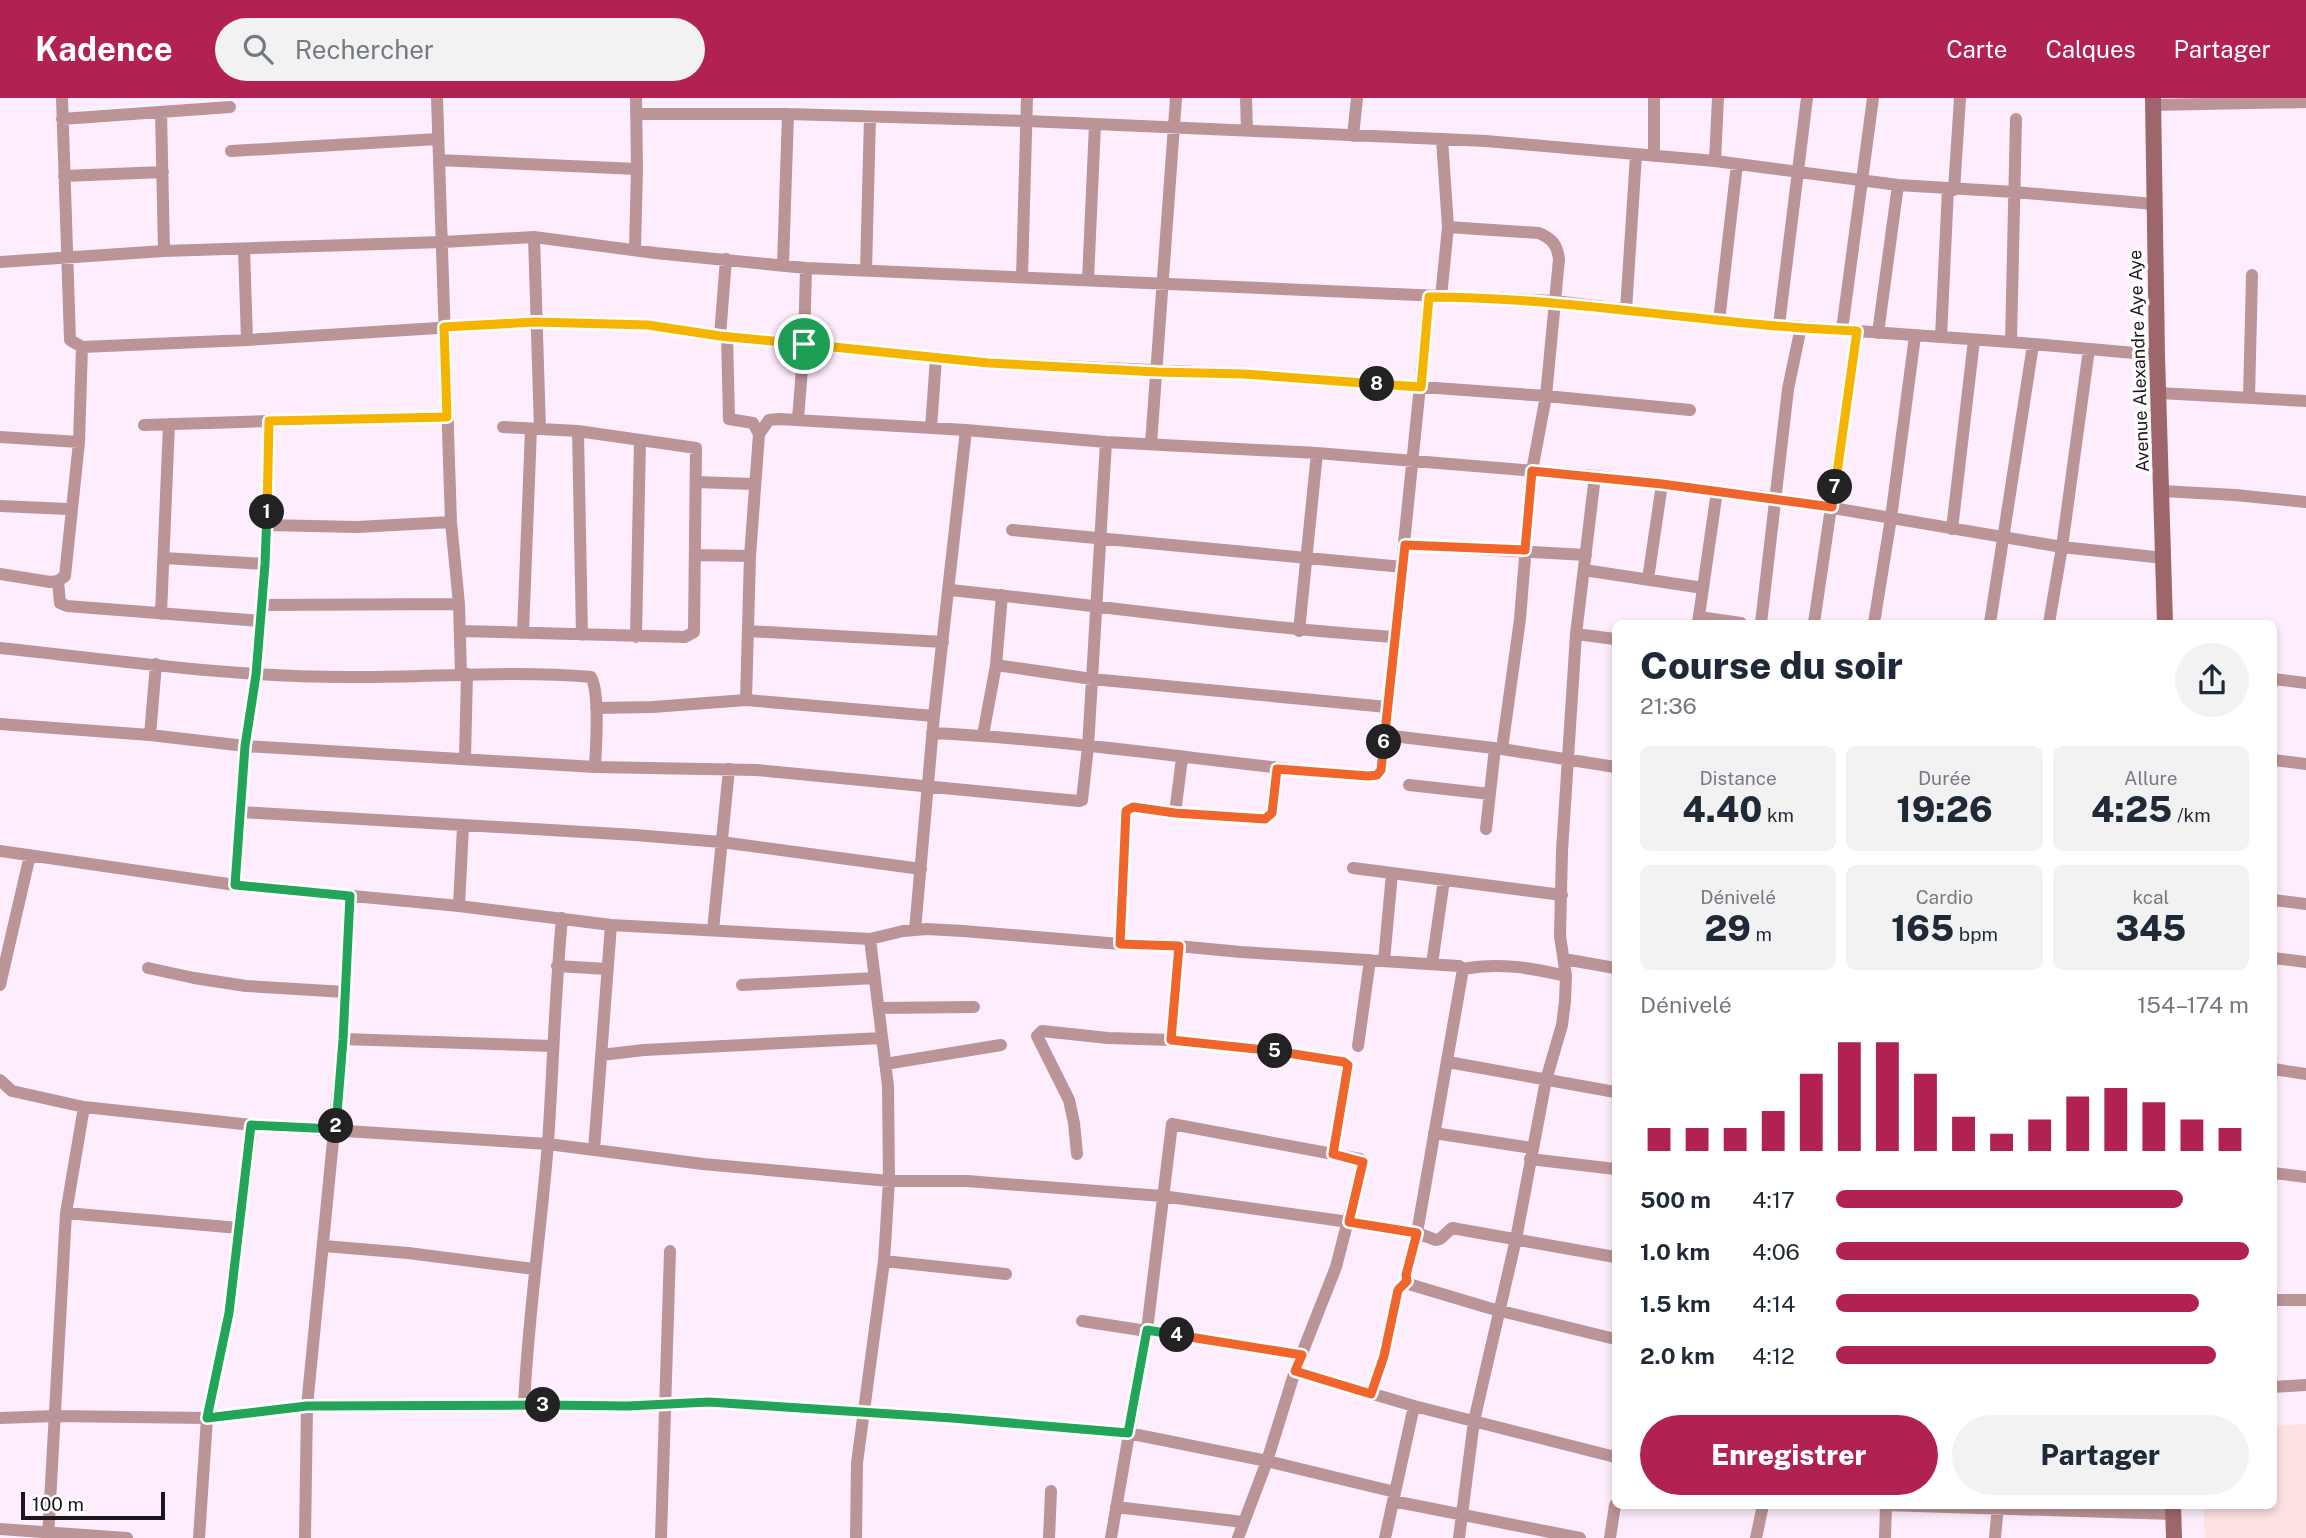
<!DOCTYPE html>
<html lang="fr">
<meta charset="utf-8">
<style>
body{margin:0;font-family:"Public Sans",sans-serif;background:#f2f2f3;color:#1f2937;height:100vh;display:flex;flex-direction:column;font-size:26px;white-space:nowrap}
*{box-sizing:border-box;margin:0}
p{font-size:23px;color:#747a83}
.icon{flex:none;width:38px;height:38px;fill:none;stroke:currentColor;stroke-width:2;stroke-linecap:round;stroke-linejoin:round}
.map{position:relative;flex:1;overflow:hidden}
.details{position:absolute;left:1612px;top:522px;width:665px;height:889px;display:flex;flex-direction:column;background:#fff;border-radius:10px;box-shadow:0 4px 10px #0003}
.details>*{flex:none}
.scale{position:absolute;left:21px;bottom:18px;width:144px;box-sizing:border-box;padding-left:7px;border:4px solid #1c151c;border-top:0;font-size:19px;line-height:24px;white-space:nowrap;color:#1c151c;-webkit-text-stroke:5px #fff;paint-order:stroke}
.pin{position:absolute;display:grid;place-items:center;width:60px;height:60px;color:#fff;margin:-30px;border:4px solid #fff;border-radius:50%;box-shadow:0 2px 7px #0007}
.km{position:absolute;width:35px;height:35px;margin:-18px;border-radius:50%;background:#222;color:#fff;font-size:19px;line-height:35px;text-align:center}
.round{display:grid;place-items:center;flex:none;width:74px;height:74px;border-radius:37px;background:#f2f2f3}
.summary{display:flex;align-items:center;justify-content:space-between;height:119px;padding:0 28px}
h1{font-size:38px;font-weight:800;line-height:52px}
.figures{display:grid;grid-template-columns:repeat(3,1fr);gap:10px;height:119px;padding:7px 28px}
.figures div{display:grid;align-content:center;border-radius:10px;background:#f2f2f3;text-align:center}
.figures b{font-size:35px;font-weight:800}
.figures small{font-size:19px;font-weight:400}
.figures p{font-size:19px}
.chart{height:196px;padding:14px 28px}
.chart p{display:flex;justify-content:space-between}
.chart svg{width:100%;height:126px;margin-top:7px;stroke:#b12152;stroke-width:6}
.primary-button{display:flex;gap:14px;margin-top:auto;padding:14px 28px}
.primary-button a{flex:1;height:80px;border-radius:42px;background:#b12152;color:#fff;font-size:28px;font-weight:800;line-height:80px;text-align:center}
.primary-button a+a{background:#f2f2f3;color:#1f2937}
ul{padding:0 28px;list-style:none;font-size:23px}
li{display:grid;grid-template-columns:112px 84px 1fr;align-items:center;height:52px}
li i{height:18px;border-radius:9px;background:#b12152}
header{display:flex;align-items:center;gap:42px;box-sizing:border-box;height:98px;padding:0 35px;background:#b12152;color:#fff}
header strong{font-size:33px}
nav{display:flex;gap:38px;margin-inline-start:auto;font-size:24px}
.search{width:490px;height:63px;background:#f2f2f3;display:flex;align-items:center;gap:18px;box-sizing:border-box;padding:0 24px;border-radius:38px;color:#747a83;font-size:26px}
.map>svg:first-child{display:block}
</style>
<header>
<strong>Kadence</strong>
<div class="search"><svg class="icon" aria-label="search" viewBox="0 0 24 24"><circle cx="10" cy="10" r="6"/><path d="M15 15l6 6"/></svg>Rechercher</div>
<nav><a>Carte</a><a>Calques</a><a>Partager</a></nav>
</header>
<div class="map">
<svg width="2306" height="1440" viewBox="0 0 2306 1440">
<rect width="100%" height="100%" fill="#feeefd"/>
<path fill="#fde2e3" d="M2306,1326V1440H2205L2203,1407H2273V1328Z"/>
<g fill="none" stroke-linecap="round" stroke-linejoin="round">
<path stroke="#bb9497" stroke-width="12" d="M62,0L70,242L82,249L247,242L535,224L648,227L720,238L990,265L1244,276L1546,298L1690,312
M437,0L451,424L459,506L461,576
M1246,0L1247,33
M2153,7L2306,4
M161,14L164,153
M636,16H788L1027,23L1486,43L1715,63L1898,87L2014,94L2154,106
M62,21L230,9
M1353,38L1357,0
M231,53L438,41
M1654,58V0
M439,62L637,71
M1715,63L1718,0
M64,78L163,74
M1954,92L1960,0
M1448,129L1539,135C1552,141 1557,146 1559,161L1546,298L1532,373L1520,521L1502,651
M534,139L540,331
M244,151L247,242
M635,151L637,71L636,0
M0,164L164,153L443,144L534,139L655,155L806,170L1555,203L1719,223L2011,244L2157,257
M783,167L788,16
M866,172L870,19
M1022,179L1027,0
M1088,182L1095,26
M1441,199L1448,129L1442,41
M1626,212L1636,57
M1719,223L1737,66
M1779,227L1807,0
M1842,232L1873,0
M1878,235L1898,87
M720,238L726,161
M727,238L729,321L753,325L759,336
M1941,239L1948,91
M2011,244L2016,21
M2159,295L2306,303
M2249,300L2252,177
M798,321L804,246L806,170
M144,327L269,323
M931,330L936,260
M578,333L582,537
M0,339L79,344L65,478L58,483L50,484L0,476
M79,344L82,249
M1151,346L1176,0
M696,384L753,386
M2162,393L2235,397L2306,404
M0,408L68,411L71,414
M266,427L357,429L451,424
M1952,431L1974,242
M1012,432L1403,469
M1405,447L1586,457
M695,457L750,458
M164,460L265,466
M1584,472L1703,490
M1648,481L1662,386
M58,483L60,505L67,508L261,523
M950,492C1098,507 1245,529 1394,539
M262,507L459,506
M161,516L169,326
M1699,519L1741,525
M1698,525L1717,393
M1761,525L1788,291L1801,229
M1814,525L1857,233
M1874,525L1891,420L1915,238
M1990,525L2033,247
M2049,525L2062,449L2089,251
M460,533L685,539L694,534L696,350L578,333L503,329
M748,533L943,544
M1299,533L1317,355
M523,535L531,331
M1576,536L1615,541
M636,539L640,342
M0,550C115,562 230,579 346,579C428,580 509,572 591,579C600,594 596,649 595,669
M996,567L1092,581L1387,609
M2273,581L2306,585
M746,602L750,458L759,336L769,322L779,321L966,332L1106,344L1317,355L1595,378L1774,400L2062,449L2164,460
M596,610L653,609L746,602L934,618
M0,626L150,637L245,648L595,669L757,672L1079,703L1082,702L1088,649L1106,344
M932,635C1078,642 1223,666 1368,679L1377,677L1381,672L1429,199
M150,637L156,566
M983,637L996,567L1002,497
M1384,637L1502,651L1615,669
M465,660L467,576
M2273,662L2306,666
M1409,687L1490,696
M240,714L635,737L721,744L921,771
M1175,715L1182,660
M1486,731L1495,650
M0,753L235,787L459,808L611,827L870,841L903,833L927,831L963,833L1120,846H1156L1241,854L1459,868L1463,871C1499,864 1532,870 1566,878
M1353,770L1562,797
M235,787L245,648L256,577L265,466L269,323L448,319
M2273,802L2306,806
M459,808L463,728
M713,832L729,671
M915,832L934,618L966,332
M1120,846L1126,713L1133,709L1175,715L1265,721L1272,715L1277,671
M2273,860L2306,864
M1564,861L1615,870
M1384,863L1392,775
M1432,866L1444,782
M557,868L607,871
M148,870L194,880L246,888L345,894
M1463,871L1417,1135L1406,1177L1407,1183L1412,1187L1489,1210L1615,1241
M0,887L30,757
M742,887L875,880
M879,910L974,909
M343,941L552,948
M1171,942L1179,848
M1358,948L1370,862
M601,957L644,952L882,940
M1448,964L1615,994
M885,966L1001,947
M2273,971L2306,976
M0,982L12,993L84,1009L252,1027L548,1046L703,1066L889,1083H967L1162,1098L1349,1124L1417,1135L1436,1142L1440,1141L1452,1130L1615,1159
M1434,1035L1532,1050
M594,1052L611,827
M1077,1056L1074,1025L1069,1002L1037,938L1042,933L1108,940L1171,942L1279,954L1344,964L1348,967V972L1333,1056
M1530,1061L1615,1071
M2273,1075L2306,1079
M66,1115L239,1130
M324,1148L408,1155L534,1171
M884,1163L1006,1176
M2273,1202H2306
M1082,1223L1302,1257
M1295,1273L1414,1308L1615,1359
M2273,1289L2306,1287
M1371,1296L1384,1257L1398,1192L1407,1183
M524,1307C528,1219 541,1132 548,1045C553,970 555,895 562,820
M0,1320L55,1318L207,1320L307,1308H628L709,1304L952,1320L1128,1335L1267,1363L1395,1394
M1393,1403L1580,1440
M1885,1407L2173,1416
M1116,1409L1243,1424
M0,1431L127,1440
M48,1440L66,1115L84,1009
M199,1440L207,1320L229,1215L252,1027
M305,1440L307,1308L343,941L350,798
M661,1440L670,1153
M856,1440L857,1365L884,1163L889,1083L888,988L870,841
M1049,1440L1051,1393
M1111,1440L1147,1232L1172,1026L1360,1061L1363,1064L1336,1169L1295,1273L1267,1363L1238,1440
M1385,1440L1414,1308
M1459,1440L1474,1323L1516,1141L1546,982L1562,927L1565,903L1566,878L1560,838L1562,753L1576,536L1595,378
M1610,1440L1615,1407
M1756,1440L1763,1407
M1885,1440L1886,1407
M1995,1440L1998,1407"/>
<path stroke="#9d666b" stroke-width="16" d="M2153,0L2157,257L2165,525
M2173,1407L2174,1440"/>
</g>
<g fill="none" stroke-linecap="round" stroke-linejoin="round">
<defs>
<path id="split-1" d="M267,414L269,323L447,319L444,229L535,224L648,227L720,238L804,246"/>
<path id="split-2" d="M267,414L265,466L256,577L245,648L235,787L350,798L343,942L336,1028"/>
<path id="split-3" d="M336,1028L335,1031L251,1027L229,1215L207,1320L307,1308L543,1307"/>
<path id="split-4" d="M543,1307L628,1308L709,1304L952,1320L1128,1335L1147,1232L1177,1237"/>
<path id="split-5" d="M1177,1237L1302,1257L1295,1273L1371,1296L1384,1258L1398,1192L1407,1183L1406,1177L1417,1135L1349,1124L1363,1064L1333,1056L1348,967L1344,964L1275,953"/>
<path id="split-6" d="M1275,953L1171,942L1179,848L1120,846L1126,713L1133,709L1175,715L1265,721L1272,715L1277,671L1368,678L1377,677L1381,672L1384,644"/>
<path id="split-7" d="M1384,644L1405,447L1525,452L1532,373L1662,386L1832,409L1835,389"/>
<path id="split-8" d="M1377,286L1421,289L1429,199C1573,199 1714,228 1857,233L1835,389"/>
<path id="split-9" d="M804,246L989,265L1157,274L1244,276L1377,286"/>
</defs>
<use href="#split-1" stroke="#fff" stroke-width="14"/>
<use href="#split-2" stroke="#fff" stroke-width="14"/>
<use href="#split-3" stroke="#fff" stroke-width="14"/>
<use href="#split-4" stroke="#fff" stroke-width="14"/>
<use href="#split-5" stroke="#fff" stroke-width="14"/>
<use href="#split-6" stroke="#fff" stroke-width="14"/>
<use href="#split-7" stroke="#fff" stroke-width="14"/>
<use href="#split-8" stroke="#fff" stroke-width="14"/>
<use href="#split-9" stroke="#fff" stroke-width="14"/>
<use href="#split-1" stroke="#f5b400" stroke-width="9"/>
<use href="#split-2" stroke="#22a559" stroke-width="9"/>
<use href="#split-3" stroke="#22a559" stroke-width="9"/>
<use href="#split-4" stroke="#22a559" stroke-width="9"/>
<use href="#split-5" stroke="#f0652b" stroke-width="9"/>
<use href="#split-6" stroke="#f0652b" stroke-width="9"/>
<use href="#split-7" stroke="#f0652b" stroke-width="9"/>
<use href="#split-8" stroke="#f5b400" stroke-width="9"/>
<use href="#split-9" stroke="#f5b400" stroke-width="9"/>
</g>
<g text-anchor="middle" stroke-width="7" stroke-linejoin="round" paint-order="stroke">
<g font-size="18" fill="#1c151c" stroke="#fff">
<text transform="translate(2139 263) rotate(-92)" y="6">Avenue Alexandre Aye Aye</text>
</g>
</g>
</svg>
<div class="scale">100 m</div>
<div class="pin" style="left:804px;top:246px;background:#1e9e55"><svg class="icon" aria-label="arrive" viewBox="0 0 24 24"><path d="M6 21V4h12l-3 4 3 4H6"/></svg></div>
<b class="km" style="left:267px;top:414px">1</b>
<b class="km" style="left:336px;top:1028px">2</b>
<b class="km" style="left:543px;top:1307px">3</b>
<b class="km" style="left:1177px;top:1237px">4</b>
<b class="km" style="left:1275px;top:953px">5</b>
<b class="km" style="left:1384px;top:644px">6</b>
<b class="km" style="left:1835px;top:389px">7</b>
<b class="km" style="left:1377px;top:286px">8</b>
<section class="details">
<div class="summary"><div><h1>Course du soir</h1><p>21:36</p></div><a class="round"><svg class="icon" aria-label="share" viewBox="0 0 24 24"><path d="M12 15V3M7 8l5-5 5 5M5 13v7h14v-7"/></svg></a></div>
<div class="figures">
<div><p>Distance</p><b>4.40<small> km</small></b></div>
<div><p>Durée</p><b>19:26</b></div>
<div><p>Allure</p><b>4:25<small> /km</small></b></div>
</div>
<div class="figures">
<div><p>Dénivelé</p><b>29<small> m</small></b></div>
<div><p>Cardio</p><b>165<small> bpm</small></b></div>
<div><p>kcal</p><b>345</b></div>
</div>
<div class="chart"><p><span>Dénivelé</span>154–174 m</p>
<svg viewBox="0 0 160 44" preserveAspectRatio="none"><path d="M5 44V36M15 44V36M25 44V36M35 44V30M45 44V17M55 44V6M65 44V6M75 44V17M85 44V32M95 44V38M105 44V33M115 44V25M125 44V22M135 44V27M145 44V33M155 44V36"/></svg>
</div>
<ul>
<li><b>500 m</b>4:17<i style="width:84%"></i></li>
<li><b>1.0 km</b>4:06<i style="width:100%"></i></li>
<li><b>1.5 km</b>4:14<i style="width:88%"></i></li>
<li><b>2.0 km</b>4:12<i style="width:92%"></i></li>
</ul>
<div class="primary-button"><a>Enregistrer</a><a>Partager</a></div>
</section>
</div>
